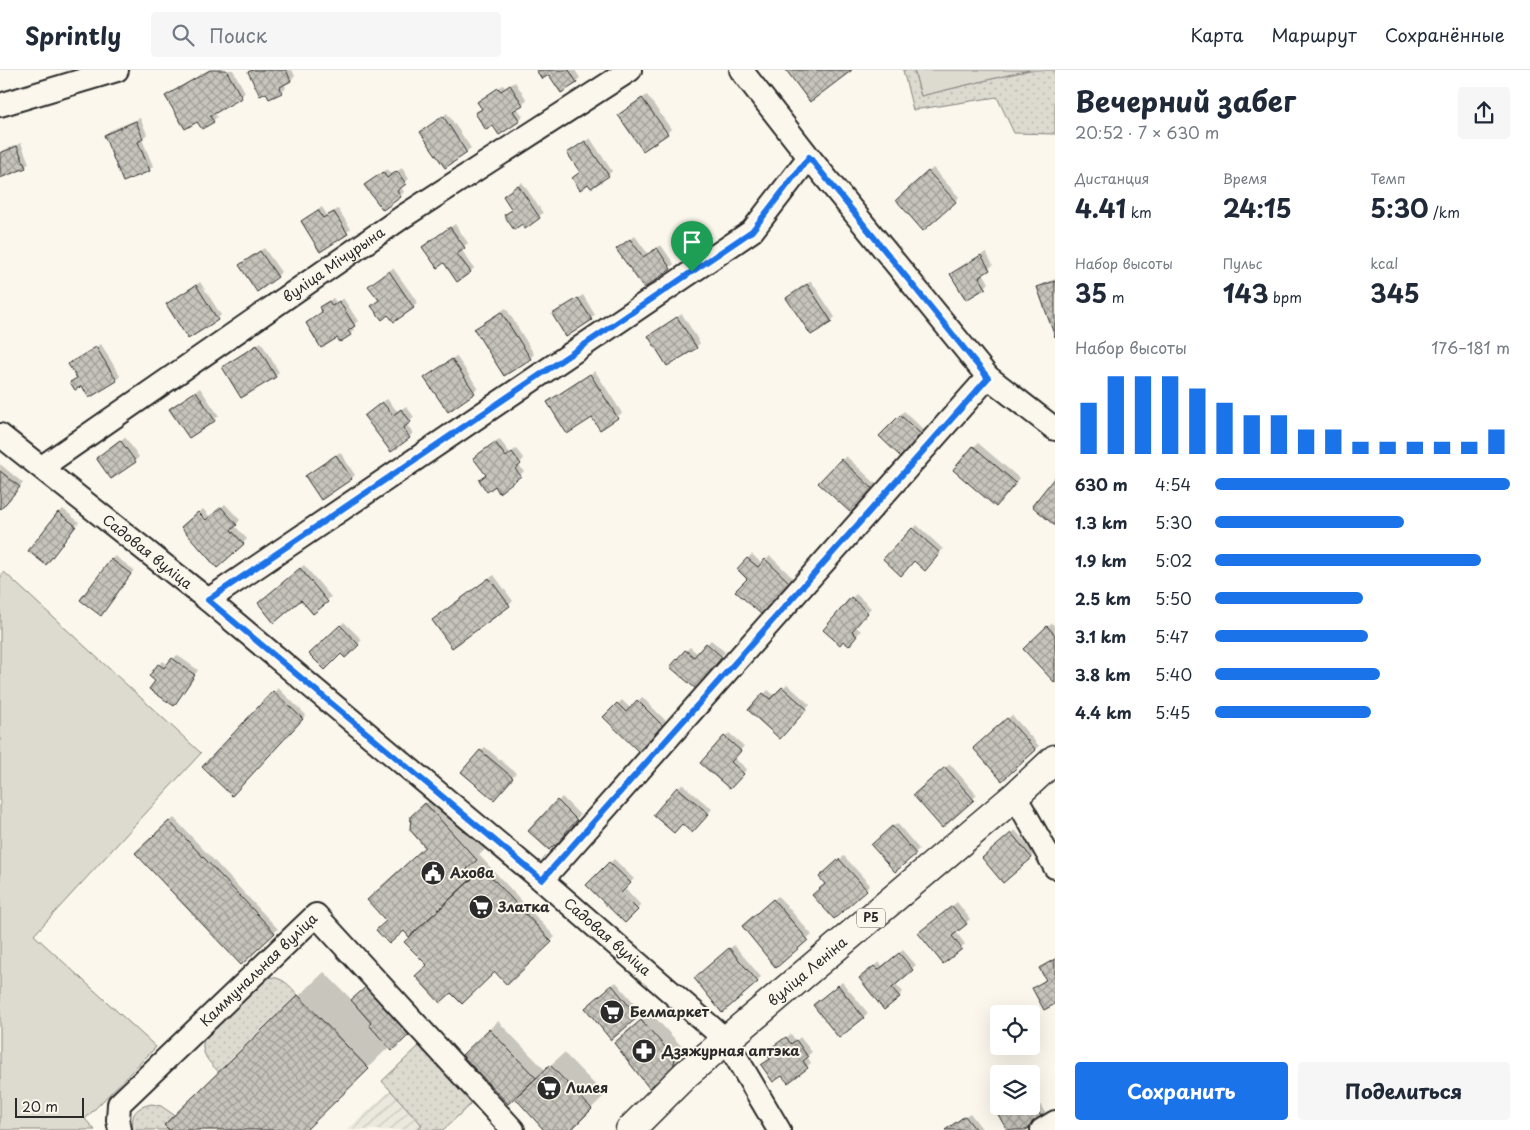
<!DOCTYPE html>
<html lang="ru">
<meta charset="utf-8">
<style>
body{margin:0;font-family:"Playpen Sans",sans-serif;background:#f6f6f7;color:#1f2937;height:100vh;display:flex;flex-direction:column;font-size:19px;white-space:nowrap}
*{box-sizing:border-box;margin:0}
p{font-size:16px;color:#747a83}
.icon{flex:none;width:28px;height:28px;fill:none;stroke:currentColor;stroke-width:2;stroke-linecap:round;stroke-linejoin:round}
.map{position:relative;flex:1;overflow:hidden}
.side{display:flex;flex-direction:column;background:#fff;width:475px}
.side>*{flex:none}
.fabs{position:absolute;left:990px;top:935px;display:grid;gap:10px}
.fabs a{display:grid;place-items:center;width:50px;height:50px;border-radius:5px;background:#fff;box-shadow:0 5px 20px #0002;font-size:25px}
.scale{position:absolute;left:15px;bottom:12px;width:69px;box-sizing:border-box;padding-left:5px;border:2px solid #2b2b2b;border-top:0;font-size:14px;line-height:18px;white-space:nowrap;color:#2b2b2b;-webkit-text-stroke:4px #fbf7ec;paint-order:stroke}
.pin{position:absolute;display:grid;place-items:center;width:42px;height:42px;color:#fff;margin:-51px -21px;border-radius:50% 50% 50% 0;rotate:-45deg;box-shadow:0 0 5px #0007}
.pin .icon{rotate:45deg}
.round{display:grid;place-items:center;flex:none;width:52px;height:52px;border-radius:5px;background:#f6f6f7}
.overview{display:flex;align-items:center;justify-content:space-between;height:85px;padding:0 20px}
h1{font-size:28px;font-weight:700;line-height:38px}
.stats{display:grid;grid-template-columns:repeat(3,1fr);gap:8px;height:85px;padding:5px 20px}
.stats div{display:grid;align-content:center}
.stats b{font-size:25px;font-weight:700}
.stats small{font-size:14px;font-weight:400}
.stats p{font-size:14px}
.chart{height:140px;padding:10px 20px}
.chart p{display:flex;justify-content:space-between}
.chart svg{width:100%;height:90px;margin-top:5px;stroke:#1a73e8;stroke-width:6}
.action{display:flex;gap:10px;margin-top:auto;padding:10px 20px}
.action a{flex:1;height:58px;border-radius:5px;background:#1a73e8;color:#fff;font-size:20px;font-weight:700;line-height:58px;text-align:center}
.action a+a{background:#f6f6f7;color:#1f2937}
ul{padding:0 20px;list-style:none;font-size:16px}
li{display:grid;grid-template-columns:80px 60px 1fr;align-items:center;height:38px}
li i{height:12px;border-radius:6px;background:#1a73e8}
header{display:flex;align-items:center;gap:30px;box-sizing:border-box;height:70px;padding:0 25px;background:#fff;border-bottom:1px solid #e0e1e3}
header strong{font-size:24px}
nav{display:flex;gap:28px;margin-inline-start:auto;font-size:18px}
.search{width:350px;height:45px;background:#f6f6f7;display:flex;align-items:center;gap:12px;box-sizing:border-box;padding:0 18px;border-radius:5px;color:#747a83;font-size:19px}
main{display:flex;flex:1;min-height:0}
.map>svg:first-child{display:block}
</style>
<header>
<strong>Sprintly</strong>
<div class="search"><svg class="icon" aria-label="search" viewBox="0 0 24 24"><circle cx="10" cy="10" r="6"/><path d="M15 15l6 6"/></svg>Поиск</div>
<nav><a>Карта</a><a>Маршрут</a><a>Сохранённые</a></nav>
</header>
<main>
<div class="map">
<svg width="1055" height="1060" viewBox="0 0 1055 1060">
<defs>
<pattern id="industrial-furrows" width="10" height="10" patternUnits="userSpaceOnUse" patternTransform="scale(1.25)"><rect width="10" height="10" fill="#ebe8de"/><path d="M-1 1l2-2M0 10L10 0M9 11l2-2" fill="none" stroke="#cac7bf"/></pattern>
<pattern id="grass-dots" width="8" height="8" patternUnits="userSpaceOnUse" patternTransform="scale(1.25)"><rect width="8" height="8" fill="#dddad0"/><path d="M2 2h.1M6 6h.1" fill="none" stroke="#bebbb3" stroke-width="1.8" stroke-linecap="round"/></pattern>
<pattern id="building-cross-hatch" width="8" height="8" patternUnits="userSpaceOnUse" patternTransform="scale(1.25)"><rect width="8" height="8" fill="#c7c4bc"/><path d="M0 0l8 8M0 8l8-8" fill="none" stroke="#a29f99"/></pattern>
</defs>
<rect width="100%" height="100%" fill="#fbf7ec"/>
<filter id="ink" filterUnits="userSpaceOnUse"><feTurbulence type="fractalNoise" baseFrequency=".02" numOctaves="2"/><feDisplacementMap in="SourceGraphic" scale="10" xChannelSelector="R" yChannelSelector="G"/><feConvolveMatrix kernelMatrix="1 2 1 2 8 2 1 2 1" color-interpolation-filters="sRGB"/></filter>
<g filter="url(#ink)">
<path fill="url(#industrial-furrows)" d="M391,1020L423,1055L417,1060H347Z"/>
<path fill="url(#grass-dots)" stroke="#84827e" d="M903,0H914L921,26L1029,0H1055V64L1014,63L997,27L913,40Z
M268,907C283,907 289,915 298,925L219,1002C207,991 198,980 206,964L259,911Z
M419,976L472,1033L443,1060H417L422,1055L382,1011Z
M152,1034L161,1036L174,1045L164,1055L169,1060H133C130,1044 136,1037 152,1034Z"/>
<path fill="#dddad0" stroke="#84827e" d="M914,0H1029L921,26Z
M4,502L201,683L34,865L156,977L85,1049L95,1060H0V508Z"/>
<path fill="#0003" d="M209,0H233L245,22L241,27L214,42L217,47L213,51L198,50L167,26L171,22Z
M252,0H292L295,6L291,10L284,13L286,18L282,22L270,27L250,2Z
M538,0H575L580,8L561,22L549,3Z
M515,12L527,30L517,38L523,46L519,50L493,54L477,44L483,38L479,32L483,28L503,15L505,18Z
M647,25L671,59L667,63L619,45Z
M447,43L471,78L445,97L422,62Z
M140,48L147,64L142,69L153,96L149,100L105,65L109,61Z
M590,68L612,101L608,105L581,102L573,80Z
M21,73L29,93L25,97L0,107V82Z
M402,98L409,109L400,116L404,122L400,126L370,111L387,99L392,105Z
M933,98L959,127L955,131L901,126Z
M522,112L543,143L526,157L504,126Z
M322,137L327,145L338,139L351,159L320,180L302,151Z
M455,154L468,173L461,179L474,198L470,202L444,191L428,173Z
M635,166L648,184L661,175L674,194L644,217L622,175Z
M264,178L281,202L277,206L240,195Z
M986,182L993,195L983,203L989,213L985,217L956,201Z
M393,198L418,233L394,251L370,216Z
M1055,209V264L1039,218L1043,214Z
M811,211L835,247L831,251L788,228Z
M200,212L221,245L217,249L167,235Z
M583,225L595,245L566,265L553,245Z
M333,228L337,233L343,228L358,251L351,257L354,260L350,264L323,241L321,237Z
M506,238L534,284L530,288L476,259L480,255Z
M682,244L700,273L696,277L649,266Z
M261,272L279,302L275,306L223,297L227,293Z
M101,274L120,306L116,310L89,326L83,314L72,312L78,307L70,294L74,290Z
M456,286L478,318L449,340L430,305Z
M595,301L622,343L601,358L593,346L553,328Z
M200,318L219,346L189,367L170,339Z
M387,329L398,342L406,336L414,347L406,354L413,363L409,367L369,342Z
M904,341L924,360L901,385L881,366Z
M125,367L139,387L135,391L97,388Z
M499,369L510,383L516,379L524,389L518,394L524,401L520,405L479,384Z
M978,373L1019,408L1000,431L974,377Z
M340,382L355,405L351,409L307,406Z
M846,386L876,414L868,422L872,427L857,435L820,413Z
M0,394L23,413L5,434L0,437Z
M225,434L240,450L235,456L247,469L243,473L182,457L203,439L210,447Z
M63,439L79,452L50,490L59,443Z
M917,455L943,479L925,499L913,459Z
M752,484L762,494L770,486L793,508L779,524L784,528L768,535L749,508L738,499Z
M115,486L134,500L104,540L111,490Z
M304,495L331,527L313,542L302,529H264Z
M494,505L513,531L509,535L438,546Z
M856,524L871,538L855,556L861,561L849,574L852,528Z
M344,552L362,570L345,587L341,582L311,584Z
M1052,553L1055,557V612L1024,579Z
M711,570L725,582L699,613L686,581L690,577L698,584Z
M177,585L198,600L177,630L157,610L159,595L163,591L168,595Z
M787,614L810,635L784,663L750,640L768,620L775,626Z
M278,618L306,645L232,724L204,697Z
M642,627L668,653L640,682L605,647L622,630L631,639Z
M1012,645L1039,676L1035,680L979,674Z
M729,663L744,676L734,688L747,699L730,717L702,692Z
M485,677L516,703L498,724L481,681Z
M950,694L977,725L942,756L919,721Z
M682,714L712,739L696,757L655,745Z
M439,721L489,776L479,785L555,867L507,913L495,901L451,921L428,895L419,859L418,858L404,859L387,851L426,776L413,746Z
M562,727L580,745L568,758L574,764L554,773L530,761Z
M174,748L278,859L241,893L137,783Z
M897,753L919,779L895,801L876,771Z
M1015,760L1035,783L1031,787L987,784Z
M844,786L870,815L866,819L827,813L824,803Z
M614,789L634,809L624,818L641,835L625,851L588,815Z
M778,826L812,865L776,896L747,853Z
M957,832L970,849L956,862L965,874L943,892L924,859Z
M734,875L761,907L757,911L699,904Z
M903,880L916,895L895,913L903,922L899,926L864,904L879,892L882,896Z
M1055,888V932L1033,918L1046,909L1041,898Z
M324,902L352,930L371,913L412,961L389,977L304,1060H170L190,1030Z
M616,912L642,942L611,968L590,934Z
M842,912L868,943L840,966L819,931Z
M650,942L684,979L682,990L672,999L624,965Z
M498,951L545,1000L564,983L605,1025L569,1060H546L515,1027L463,985Z
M791,964L796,971L800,967L812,982L807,986L811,993L788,1011L767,982Z
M1031,1020L1046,1044L1024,1060H1009L1031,1036Z
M970,1043L983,1060H946L947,1059Z"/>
<path fill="url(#building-cross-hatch)" stroke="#2b2b2b" d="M210,0H226L242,28L210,46L214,52L202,59L197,52L185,59L165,26Z
M252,0H286L291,11L280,17L282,23L269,29L266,23L260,26L248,2Z
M536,0H569L577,13L561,23L549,5L542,9Z
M786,0H852L810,32Z
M510,15L523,35L513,41L520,51L499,65L493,56L486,60L475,43L482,39L477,32L498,18L501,21Z
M642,28L668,64L643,81L618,45Z
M443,46L467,83L445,98L420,62Z
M136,51L143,69L138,72L150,101L123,112L104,65Z
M585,71L609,106L591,118L588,114L580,120L572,108L580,102L567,83Z
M17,76L26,98L0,108V83Z
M397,101L406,114L397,121L401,127L383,140L364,115L383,102L387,108Z
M928,101L956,132L923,161L896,130Z
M518,115L540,148L525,159L522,154L514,160L504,145L512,140L503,126Z
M318,140L323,148L334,142L348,164L320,182L301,151Z
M450,157L465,178L457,184L471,202L457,212L444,193L437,198L422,177Z
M630,169L643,187L657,178L671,199L644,218L616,179Z
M260,181L278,207L257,222L239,195Z
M981,185L990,200L979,207L986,218L966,230L950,204Z
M389,201L414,238L394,252L388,245L382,250L371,236L379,230L368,216Z
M1055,211V267L1037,217Z
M807,214L832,252L811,265L786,228Z
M196,215L218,250L188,269L166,234Z
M578,228L592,250L566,267L552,244Z
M329,231L332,236L339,231L355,256L348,261L351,265L340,272L337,268L321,278L306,253L322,242L319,237Z
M501,242L531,289L504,306L474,259Z
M677,247L697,278L667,296L648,266Z
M257,275L276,307L241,328L222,297Z
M96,277L117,311L89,328L82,316L75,320L70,312L77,308L68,294Z
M452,289L475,323L448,342L424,308Z
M590,304L618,348L600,360L592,348L567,364L547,332Z
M196,321L215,351L189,368L169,339Z
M382,332L393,345L401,339L411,352L403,358L410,368L391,382L364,346Z
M900,345L921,364L901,387L879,366Z
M120,370L136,392L111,409L96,388Z
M495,372L506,387L512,382L521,394L515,399L521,406L499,423L495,416L487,422L479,410L486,405L473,388Z
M973,376L1016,413L996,437L953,400Z
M336,385L352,409L321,430L305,406Z
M841,389L873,419L865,427L869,431L861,440L857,436L851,443L818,413Z
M0,401L20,417L1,439L0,438Z
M1055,407V456L1032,436Z
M221,437L237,455L231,460L244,474L217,498L181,457L198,442L206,450Z
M58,442L76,456L46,495L28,481Z
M912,458L940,483L925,501L914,491L901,506L883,489Z
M747,488L758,497L765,489L790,513L776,528L781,533L773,542L768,537L761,544L735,521L747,509L737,499Z
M111,489L131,504L101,546L80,530Z
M300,498L328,532L313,544L301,530L274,553L258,533Z
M489,508L510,536L452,578L432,550Z
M851,527L868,543L852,561L857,566L849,576L843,571L840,575L823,560Z
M340,555L359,575L345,588L341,584L325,600L309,584Z
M1047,556L1055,565V613L1023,579Z
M706,573L722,587L696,619L670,597L685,580L694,587Z
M172,588L195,605L174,636L149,619L155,611L149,606L158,594L164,598Z
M782,617L807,639L780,669L748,640L763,623L770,629Z
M273,621L303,649L232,726L202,697Z
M637,630L665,658L640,683L603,647L617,633L626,642Z
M1007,648L1036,680L1002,711L973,678Z
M724,666L741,681L731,692L744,704L730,719L700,693Z
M480,680L513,708L494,730L461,702Z
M945,697L974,730L942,758L913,725Z
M677,717L709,744L692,763L682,754L674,763L653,745Z
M557,730L577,750L565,763L571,769L560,780L554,775L549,780L528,761Z
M425,733L477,790L467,799L474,807L409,867L404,861L389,874L376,860L386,851L367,830L425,777L410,760L411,746Z
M169,751L275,863L241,895L135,783Z
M892,756L916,784L895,802L871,775Z
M1011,763L1032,788L1003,813L982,788Z
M839,789L867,820L834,849L812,825L825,814L819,807Z
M609,792L631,813L621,823L638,840L625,853L586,815Z
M483,798L552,872L507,915L495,902L462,934L451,923L440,933L415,906L427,895L404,872Z
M773,829L808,870L776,898L742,856Z
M952,836L967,854L952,866L962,879L943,894L918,863Z
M729,878L758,912L722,943L694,908Z
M899,883L913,900L892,918L900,927L884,940L859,908L874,896L878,900Z
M1055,889V934L1044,940L1032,918L1046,910L1039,898Z
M612,915L638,947L611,970L585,938Z
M838,915L864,948L839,968L813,935Z
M367,916L409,965L392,981L369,955L371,953L351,930Z
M298,925L369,999L306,1060H169L164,1055Z
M641,950L675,988L673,1000L649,1018L614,973Z
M489,959L536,1008L508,1034L462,985Z
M786,967L791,974L796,970L808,987L803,991L808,998L788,1013L782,1006L773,1012L761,995L770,989L765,982Z
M550,995L592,1039L571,1060H544L515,1028Z
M1031,1031L1043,1049L1026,1060H1007L996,1041L1002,1036H1031Z
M965,1046L976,1060H945Z"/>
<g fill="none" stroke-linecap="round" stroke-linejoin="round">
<defs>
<g id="minor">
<path d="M741,0L809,87L988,307L1055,359"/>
<path d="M0,35L117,0"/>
<path id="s1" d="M0,365L208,530L542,810L726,970L779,1060"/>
<path id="s2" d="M42,397L404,146L630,0"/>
<path d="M208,530L752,161L809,87"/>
<path d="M1015,726L1055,797"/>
<path d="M542,810L988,307"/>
<path id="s3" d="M120,1060L118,1050L119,1034L316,845L513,1060"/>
<path d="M1042,1060L1055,1052"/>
</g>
<g id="primary">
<path id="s4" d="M630,1060L686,1004L1015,726L1055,689"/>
</g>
</defs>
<use href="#minor" stroke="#2b2b2b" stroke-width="26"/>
<use href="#primary" stroke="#2b2b2b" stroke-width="31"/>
<use href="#minor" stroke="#fbf7ec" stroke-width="22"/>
<use href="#primary" stroke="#fbf7ec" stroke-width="28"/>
</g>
</g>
<g fill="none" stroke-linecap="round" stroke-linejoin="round" filter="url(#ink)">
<defs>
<path id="route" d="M809,87L988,308L542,810L208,530L752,161Z"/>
</defs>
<use href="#route" stroke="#fff" stroke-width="10"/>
<use href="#route" stroke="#1a73e8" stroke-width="6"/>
</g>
<defs>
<symbol id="civic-disc" viewBox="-11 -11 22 22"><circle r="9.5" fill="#2b2b2b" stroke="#fbf7ec"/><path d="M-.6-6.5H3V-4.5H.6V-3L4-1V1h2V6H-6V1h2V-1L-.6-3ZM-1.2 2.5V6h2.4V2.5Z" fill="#fff"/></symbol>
<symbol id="supermarket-disc" viewBox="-11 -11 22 22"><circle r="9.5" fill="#2b2b2b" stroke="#fbf7ec"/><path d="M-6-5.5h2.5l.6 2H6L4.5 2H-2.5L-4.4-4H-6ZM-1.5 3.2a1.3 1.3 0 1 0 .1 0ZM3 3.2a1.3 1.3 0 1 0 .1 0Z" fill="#fff"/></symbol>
<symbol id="pharmacy-disc" viewBox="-11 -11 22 22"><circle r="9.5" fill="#2b2b2b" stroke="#fbf7ec"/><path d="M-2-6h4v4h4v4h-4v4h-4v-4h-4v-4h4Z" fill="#fff"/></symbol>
</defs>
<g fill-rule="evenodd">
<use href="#civic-disc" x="419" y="789" width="28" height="28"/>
<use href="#supermarket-disc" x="467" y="823" width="28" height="28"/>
<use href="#supermarket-disc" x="598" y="928" width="28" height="28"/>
<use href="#pharmacy-disc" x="630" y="967" width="28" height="28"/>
<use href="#supermarket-disc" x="535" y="1004" width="28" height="28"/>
</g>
<g text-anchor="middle" stroke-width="4" stroke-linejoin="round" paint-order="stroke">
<rect fill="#fbf7ec" stroke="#696865" stroke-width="1" x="857" y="838.5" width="28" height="19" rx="4"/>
<g font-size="12" font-weight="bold" fill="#2b2b2b">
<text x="871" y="852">Р5</text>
</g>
<g font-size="14" fill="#2b2b2b" stroke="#fbf7ec">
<text dy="5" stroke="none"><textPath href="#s2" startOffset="355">вуліца Мічурына</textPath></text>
<text dy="5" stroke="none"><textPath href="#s1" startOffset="188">Садовая вуліца</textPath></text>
<text dy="5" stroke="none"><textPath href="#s1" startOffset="788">Садовая вуліца</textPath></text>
<text dy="5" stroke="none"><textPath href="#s4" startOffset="238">вуліца Леніна</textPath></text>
<text dy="5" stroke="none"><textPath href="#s3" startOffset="220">Каммунальная вуліца</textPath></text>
</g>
<g font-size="14" font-weight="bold" fill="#2b2b2b" stroke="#fbf7ec" text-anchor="start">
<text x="450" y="808">Ахова</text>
<text x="498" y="842">Златка</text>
<text x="630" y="947">Белмаркет</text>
<text x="662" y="986">Дзяжурная аптэка</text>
<text x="566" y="1023">Лилея</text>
</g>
</g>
</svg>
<div class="fabs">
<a><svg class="icon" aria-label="locate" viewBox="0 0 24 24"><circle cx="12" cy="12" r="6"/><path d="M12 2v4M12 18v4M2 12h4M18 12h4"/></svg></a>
<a><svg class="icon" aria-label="layers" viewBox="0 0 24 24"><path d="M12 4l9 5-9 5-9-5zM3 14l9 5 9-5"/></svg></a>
</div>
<div class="scale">20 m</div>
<div class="pin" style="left:692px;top:202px;background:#1e9e55"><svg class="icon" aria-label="arrive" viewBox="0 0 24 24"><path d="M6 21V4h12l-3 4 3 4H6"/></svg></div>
</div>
<section class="side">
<div class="overview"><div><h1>Вечерний забег</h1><p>20:52 · 7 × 630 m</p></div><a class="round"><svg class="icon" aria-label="share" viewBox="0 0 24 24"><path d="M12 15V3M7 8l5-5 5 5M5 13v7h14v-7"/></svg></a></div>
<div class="stats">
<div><p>Дистанция</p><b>4.41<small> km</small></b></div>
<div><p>Время</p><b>24:15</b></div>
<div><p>Темп</p><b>5:30<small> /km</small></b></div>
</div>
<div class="stats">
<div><p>Набор высоты</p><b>35<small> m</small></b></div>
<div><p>Пульс</p><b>143<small> bpm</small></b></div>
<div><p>kcal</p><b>345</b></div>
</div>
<div class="chart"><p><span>Набор высоты</span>176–181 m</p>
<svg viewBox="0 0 160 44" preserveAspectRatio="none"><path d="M5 44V19M15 44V6M25 44V6M35 44V6M45 44V12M55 44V19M65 44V25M75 44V25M85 44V32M95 44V32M105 44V38M115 44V38M125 44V38M135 44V38M145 44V38M155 44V32"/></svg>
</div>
<ul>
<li><b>630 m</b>4:54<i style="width:100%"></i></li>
<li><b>1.3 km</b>5:30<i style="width:64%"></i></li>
<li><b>1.9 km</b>5:02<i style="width:90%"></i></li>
<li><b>2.5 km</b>5:50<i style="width:50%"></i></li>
<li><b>3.1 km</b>5:47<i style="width:52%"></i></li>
<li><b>3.8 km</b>5:40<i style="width:56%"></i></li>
<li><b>4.4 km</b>5:45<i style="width:53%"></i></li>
</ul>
<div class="action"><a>Сохранить</a><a>Поделиться</a></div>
</section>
</main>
